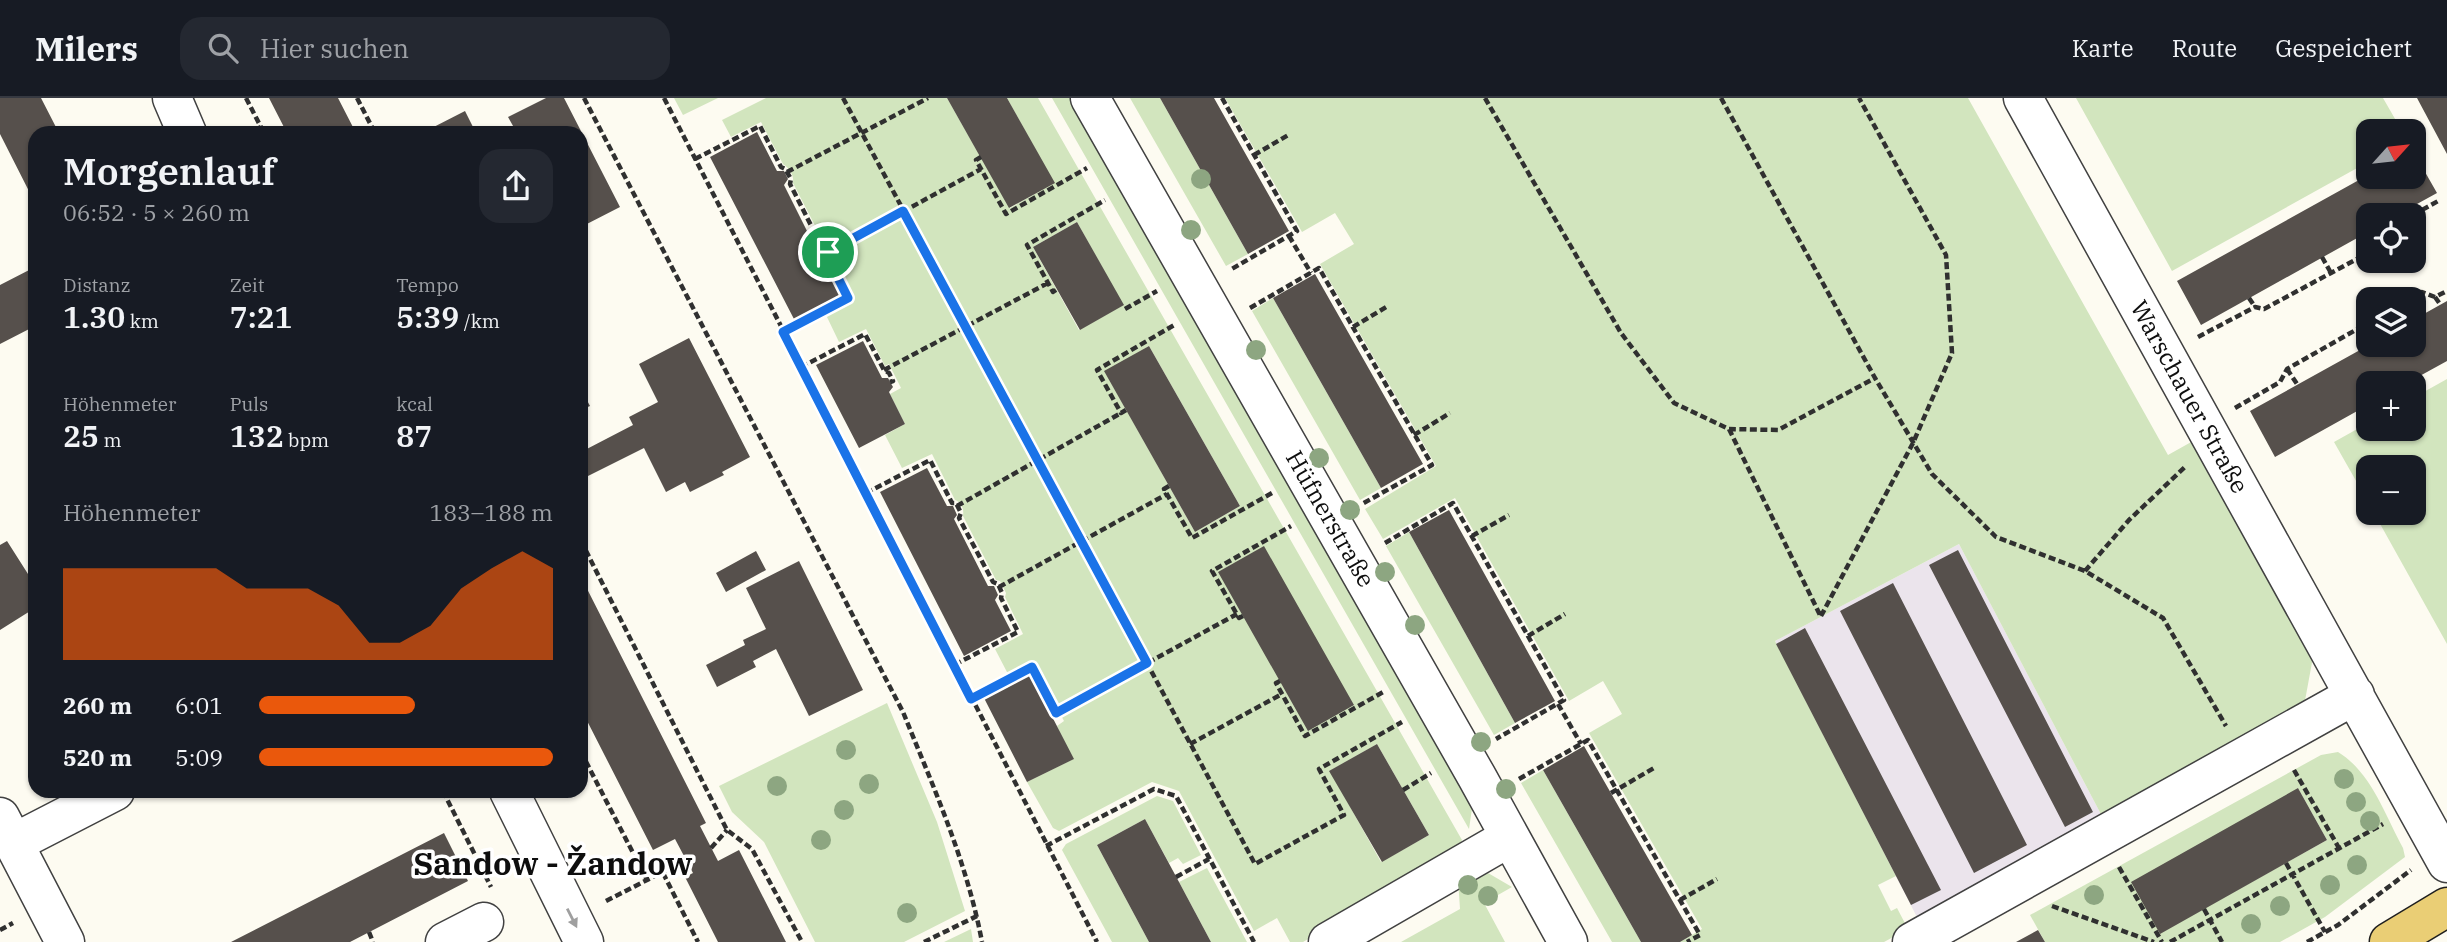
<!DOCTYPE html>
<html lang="de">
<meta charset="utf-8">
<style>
body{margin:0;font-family:"IBM Plex Serif",serif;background:#242831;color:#f1f3f6;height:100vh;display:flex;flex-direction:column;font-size:26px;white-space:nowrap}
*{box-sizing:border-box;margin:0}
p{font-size:23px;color:#9ea1a6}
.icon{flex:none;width:38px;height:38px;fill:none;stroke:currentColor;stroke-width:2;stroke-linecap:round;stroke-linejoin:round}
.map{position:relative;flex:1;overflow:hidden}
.sheet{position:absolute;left:28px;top:28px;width:560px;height:672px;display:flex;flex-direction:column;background:#171b24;border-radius:21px;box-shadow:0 2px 5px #0004}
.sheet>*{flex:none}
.needle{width:46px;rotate:63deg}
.controls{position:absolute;left:2356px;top:21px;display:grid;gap:14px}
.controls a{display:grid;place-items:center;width:70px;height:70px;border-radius:14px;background:#171b24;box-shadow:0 2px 5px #0004;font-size:35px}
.pin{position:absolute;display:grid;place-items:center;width:60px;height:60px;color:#fff;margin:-30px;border:4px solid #fff;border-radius:50%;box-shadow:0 2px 7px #0007}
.round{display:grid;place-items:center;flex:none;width:74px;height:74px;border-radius:21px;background:#242831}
.headline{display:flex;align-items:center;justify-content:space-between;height:119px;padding:0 35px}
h1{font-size:38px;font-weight:600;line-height:52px}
.stats{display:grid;grid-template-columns:repeat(3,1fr);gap:10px;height:119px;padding:7px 35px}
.stats div{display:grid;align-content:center}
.stats b{font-size:30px;font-weight:600}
.stats small{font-size:19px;font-weight:400}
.stats p{font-size:19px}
.chart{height:196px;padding:14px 35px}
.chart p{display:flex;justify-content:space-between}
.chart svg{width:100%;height:126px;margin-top:7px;fill:#ea580c;opacity:.7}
ul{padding:0 35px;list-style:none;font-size:23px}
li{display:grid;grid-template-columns:112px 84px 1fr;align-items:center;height:52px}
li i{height:18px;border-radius:9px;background:#ea580c}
header{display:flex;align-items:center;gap:42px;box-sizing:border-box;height:98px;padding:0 35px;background:#171b24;border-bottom:2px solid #363941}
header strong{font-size:33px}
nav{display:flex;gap:38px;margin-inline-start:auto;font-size:24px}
.search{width:490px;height:63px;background:#242831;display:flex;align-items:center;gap:18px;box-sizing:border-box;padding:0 24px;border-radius:21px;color:#9ea1a6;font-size:26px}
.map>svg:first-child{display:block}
</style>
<header>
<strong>Milers</strong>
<div class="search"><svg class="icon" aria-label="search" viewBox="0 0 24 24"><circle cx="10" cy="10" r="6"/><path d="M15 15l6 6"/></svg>Hier suchen</div>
<nav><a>Karte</a><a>Route</a><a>Gespeichert</a></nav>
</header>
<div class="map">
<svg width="2447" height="844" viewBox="0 0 2447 844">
<rect width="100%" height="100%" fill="#fdfbf1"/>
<path fill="#ebe4ec" d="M1959,446L2104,722L1919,823L1775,543Z"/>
<path fill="#d2e5be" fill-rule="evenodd" d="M674,0H718L683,17Z
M766,0H947L1010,110L1054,85L1007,0H1038L1462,742L1455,754L1303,844H1290L1277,820L1254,833L1179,693L1152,684L1059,733L1053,730L1027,684L1073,661L1057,628L1064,623L1033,564L1008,576L995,551L1023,536L1005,499L1006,495L1000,483L996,482L963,418C964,411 962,405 955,402L932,356L902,370L885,337L905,326L890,296L901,290L889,266L885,268L866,231L839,244L826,217L853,202L834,165C834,157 831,149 824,145L793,85C794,77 790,71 783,66L761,24L731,39L722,22ZM1077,124L1123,207L1079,232L1033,149ZM1149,248L1240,408L1195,434L1105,274ZM1377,646L1429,737L1381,764L1330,673Z
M1052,0H1071L1473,704L1469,731Z
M1130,0H1160L1248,156L1226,168Z
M1225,0H1968L2168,357L2193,343L2313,559L2304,608L2104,722L1959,446L1775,543L1896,778L1878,787L1891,813L1897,810L1908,831L1884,844H1680L1702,831L1589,635L1622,616L1603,583L1569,603L1455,400L1383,441L1365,411L1436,368L1320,166L1354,146L1335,115L1302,134Z
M2076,0H2383L2402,33H2368V64L2172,173Z
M1273,200L1381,390L1360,402L1252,213Z
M2447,281V546L2374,415H2413V369H2368V404L2334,344L2368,325V331H2413V300Z
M1409,434L1515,625L1494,637L1386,448Z
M887,605L937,724L965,813L904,844H815L764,744L732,714L719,688Z
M2338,654C2371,674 2385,717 2403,750L2405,759L2325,819L2280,844H2045L2030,817L2321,657ZM2298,690L2327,742L2160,835Z
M1543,672L1641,844H1612L1521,685Z
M1157,698L1173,703L1201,757L1183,766L1178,760L1169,765L1145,721L1097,747L1149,844H1112L1062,752L1066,746Z
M1207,770L1247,844H1211L1179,784Z
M1473,773L1488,775L1512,789L1484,805L1505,844H1401L1460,811L1458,781Z
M971,831L973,844H944Z"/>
<path fill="#56504c" d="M0,0H41L59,35H35V105L0,36Z
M269,0H338L356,35H287Z
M546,0H564L620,109L581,129V35H517L508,19Z
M947,0H1007L1055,85L1009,110Z
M1160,0H1214L1289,133L1248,156Z
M2417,0H2447V56Z
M465,13L476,35H422Z
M757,34L777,73H784L788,81L784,87L817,153L824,152L829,161L825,166L842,199L795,223L710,59Z
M2413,53L2437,95L2397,117H2368V134L2201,227L2177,183L2368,77V79H2413Z
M1077,124L1124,207L1080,232L1033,149Z
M35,169V228L0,246V187Z
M1315,176L1423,366L1381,390L1273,200Z
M2447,203V263L2407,285H2368V307L2275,359L2250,313L2369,247H2413V222Z
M689,240L750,359L722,374L724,377L690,394L685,384L666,394L644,350L584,380L581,375V354L633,327L629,319L658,304L639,266Z
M863,243L882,280H888L893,289L889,294L905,326L859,350L816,267Z
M1149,248L1240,408L1195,434L1104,273Z
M581,291L590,308L581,312Z
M927,370L947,408H953L957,417L954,421L988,488H994L998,497L995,502L1011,533L964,558L880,394Z
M1449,412L1555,603L1515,625L1409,434Z
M7,443L28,476L35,471V510L0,532V447Z
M1264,448L1354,607L1308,633L1218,474Z
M1958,452L2093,714L2065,729L1929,467Z
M756,453L766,472L726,494L716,475Z
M799,463L863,592L809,618L776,551L753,563L756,569L717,589L706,567L745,547L743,542L766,531L746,490Z
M581,479L706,725L700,728L718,763L739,752L786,844H718L685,779L693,775L675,741L653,752L581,611Z
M1893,485L2027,747L1974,775L1840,513Z
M1805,530L1941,792L1911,807L1776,546Z
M1030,576L1074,661L1027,684L984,600Z
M1377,646L1429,737L1382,764L1329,673Z
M1584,648L1692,837L1680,844H1641L1543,672Z
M2298,690L2327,742L2160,836L2131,784Z
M1145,721L1179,784L1211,844H1149L1097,747Z
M444,735L468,783L350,844H231Z
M2038,832L2045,844H2016Z"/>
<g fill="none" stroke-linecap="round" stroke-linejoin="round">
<defs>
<path id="minor" d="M172,0L187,35
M1090,0L1477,679L1568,844
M2023,0L2447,765
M509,693L584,844
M0,719L65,844
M14,745L115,693
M445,844L484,824
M1328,844L1510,739
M1912,844L2355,597"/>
<path id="major" d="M2389,844L2447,809"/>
</defs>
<use href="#minor" stroke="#414141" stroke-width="41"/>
<use href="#major" stroke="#1f1f1f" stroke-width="41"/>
<path stroke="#303030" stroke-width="4.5" stroke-dasharray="7 3.5" stroke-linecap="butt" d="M246,0L264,35
M357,0L375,35
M584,0L903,614C933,688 967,764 982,844
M664,0L1097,844
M843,0L1255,766L1344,717L1319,671L1402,624
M1222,0L1297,133L1230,172
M1485,0L1621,235L1674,305L1729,331L1778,332L1875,280
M1721,0L1875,280L1932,376L1996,439L2085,473L2163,520L2226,628
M249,35L261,29
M1254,57L1290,36
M981,59L976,62L1006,116L1087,70
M695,61L760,28L781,69L785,71L791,81L790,86L821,147C828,151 832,157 831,166L848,199L783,234
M787,74L928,0
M2413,117L2440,102
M1289,138L1311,175
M829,154L981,71
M2322,159L2331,175
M1056,192L1053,194L1027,147L1105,102
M2435,199L2440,206
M2249,200L2255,209
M2410,201L2422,194L2435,199L2447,193
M1250,210L1319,170L1432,367L1362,406
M1125,211L1157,193
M1353,229L1388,208
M2360,229L2368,242
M2198,239L2255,209L2264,211L2368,155
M801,269L865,236L884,272L889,275L893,283L890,284
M2287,271L2297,286
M884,272L1048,185
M2235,310L2280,284L2287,271L2368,225
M1126,312L1121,315L1097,272L1176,226
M1729,331L1820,517
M1414,337L1450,315
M1169,388L1164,391L1192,440L1272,395
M866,395L930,362L952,405H956L961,415L959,420L993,484L998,486L1002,495L1001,500L1018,534L954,567
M957,408L1121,315
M1472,438L1509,417
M581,443L727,732L752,751L802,844
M1385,445L1453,405L1564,602L1496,641
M2085,473L2129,422L2186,368
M999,489L1167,396
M1243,518L1239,520L1212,473L1291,428
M1821,518L1913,345L1952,255L1946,157L1859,0
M1528,538L1565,516
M1280,583L1276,585L1305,638L1385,593
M971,601L1032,569L1056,615L1051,617
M1558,606L1581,646
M1056,615L1237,516
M1190,646L1282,596
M581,654L647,782
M2294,672L2339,750
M1519,681L1588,642L1700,837L1687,844
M1403,692L1431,675
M443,693L491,789
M1611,695L1654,670
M1046,748L1154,691L1176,698L1254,844
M711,750L727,732
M2286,765L2325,834
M2119,769L2162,844
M663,775L698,844
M1176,779L1209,761
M1680,802L1717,781
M606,803L686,762
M2052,808L2154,844
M2204,811L2222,844
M0,832L13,825
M369,834L373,844
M924,844L977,818
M2170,844L2383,726
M2307,844L2338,827L2411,772"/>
<use href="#minor" stroke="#fff" stroke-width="38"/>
<use href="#major" stroke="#eace75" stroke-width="38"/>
</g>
<g fill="#8da681">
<circle cx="1201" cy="81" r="10"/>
<circle cx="1191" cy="132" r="10"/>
<circle cx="1256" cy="252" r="10"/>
<circle cx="1319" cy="360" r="10"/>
<circle cx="1350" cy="412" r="10"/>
<circle cx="1385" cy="474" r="10"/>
<circle cx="1415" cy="527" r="10"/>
<circle cx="1481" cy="644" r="10"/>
<circle cx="846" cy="652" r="10"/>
<circle cx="2344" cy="681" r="10"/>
<circle cx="869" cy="686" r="10"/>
<circle cx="777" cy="688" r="10"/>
<circle cx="1506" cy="691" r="10"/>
<circle cx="2356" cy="704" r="10"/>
<circle cx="844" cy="712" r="10"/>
<circle cx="2370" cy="723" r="10"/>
<circle cx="821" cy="742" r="10"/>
<circle cx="2357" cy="767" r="10"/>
<circle cx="1468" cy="787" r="10"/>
<circle cx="2330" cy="787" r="10"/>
<circle cx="2094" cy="797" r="10"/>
<circle cx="1488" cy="798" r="10"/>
<circle cx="2280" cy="808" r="10"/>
<circle cx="907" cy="815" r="10"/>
<circle cx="2251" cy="826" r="10"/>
</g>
<defs><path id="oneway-solid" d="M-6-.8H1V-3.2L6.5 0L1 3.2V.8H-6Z" transform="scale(1.75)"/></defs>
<use fill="#9f9f9f" href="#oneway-solid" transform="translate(572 820) rotate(63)"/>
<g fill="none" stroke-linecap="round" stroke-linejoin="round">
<defs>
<path id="route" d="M903,113L1147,565L1056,615L1032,569L971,601L783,234L848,200L831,166L828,154Z"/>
</defs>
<use href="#route" stroke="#fff" stroke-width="14"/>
<use href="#route" stroke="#1a73e8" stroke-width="9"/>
</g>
<g text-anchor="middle" stroke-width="7" stroke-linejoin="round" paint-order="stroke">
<g font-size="24" fill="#0e0e0e" stroke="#fff">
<text transform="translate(2189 299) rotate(61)" y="8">Warschauer Straße</text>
<text transform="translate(1330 421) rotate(60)" y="8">Hüfnerstraße</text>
</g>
<g font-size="32" font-weight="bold" fill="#0e0e0e" stroke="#fff">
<text x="553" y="777">Sandow - Žandow</text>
</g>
</g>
</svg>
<div class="controls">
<a><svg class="needle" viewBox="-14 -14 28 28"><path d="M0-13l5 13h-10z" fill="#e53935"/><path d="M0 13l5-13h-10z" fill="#9ea1a6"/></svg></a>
<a><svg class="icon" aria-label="locate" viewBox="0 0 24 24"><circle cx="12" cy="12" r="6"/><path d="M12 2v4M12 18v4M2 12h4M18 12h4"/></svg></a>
<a><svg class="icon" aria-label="layers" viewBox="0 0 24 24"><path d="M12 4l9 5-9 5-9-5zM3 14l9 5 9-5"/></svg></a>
<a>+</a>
<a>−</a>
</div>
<div class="pin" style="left:828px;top:154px;background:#1e9e55"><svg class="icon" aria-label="arrive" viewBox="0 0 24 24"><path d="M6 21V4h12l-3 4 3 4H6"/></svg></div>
<section class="sheet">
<div class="headline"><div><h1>Morgenlauf</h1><p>06:52 · 5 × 260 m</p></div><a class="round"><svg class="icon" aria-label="share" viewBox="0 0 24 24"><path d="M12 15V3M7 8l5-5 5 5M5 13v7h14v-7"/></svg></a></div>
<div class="stats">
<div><p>Distanz</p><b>1.30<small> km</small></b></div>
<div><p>Zeit</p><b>7:21</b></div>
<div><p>Tempo</p><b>5:39<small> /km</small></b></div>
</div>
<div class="stats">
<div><p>Höhenmeter</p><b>25<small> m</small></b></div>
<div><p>Puls</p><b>132<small> bpm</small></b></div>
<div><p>kcal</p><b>87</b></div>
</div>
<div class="chart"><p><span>Höhenmeter</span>183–188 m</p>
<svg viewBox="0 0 160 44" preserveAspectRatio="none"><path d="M0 44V12L10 12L20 12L30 12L40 12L50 12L60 19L70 19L80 19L90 25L100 38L110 38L120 32L130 19L140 12L150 6L160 12V44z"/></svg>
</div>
<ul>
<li><b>260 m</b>6:01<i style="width:53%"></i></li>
<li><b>520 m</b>5:09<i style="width:100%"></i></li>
</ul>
</section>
</div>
